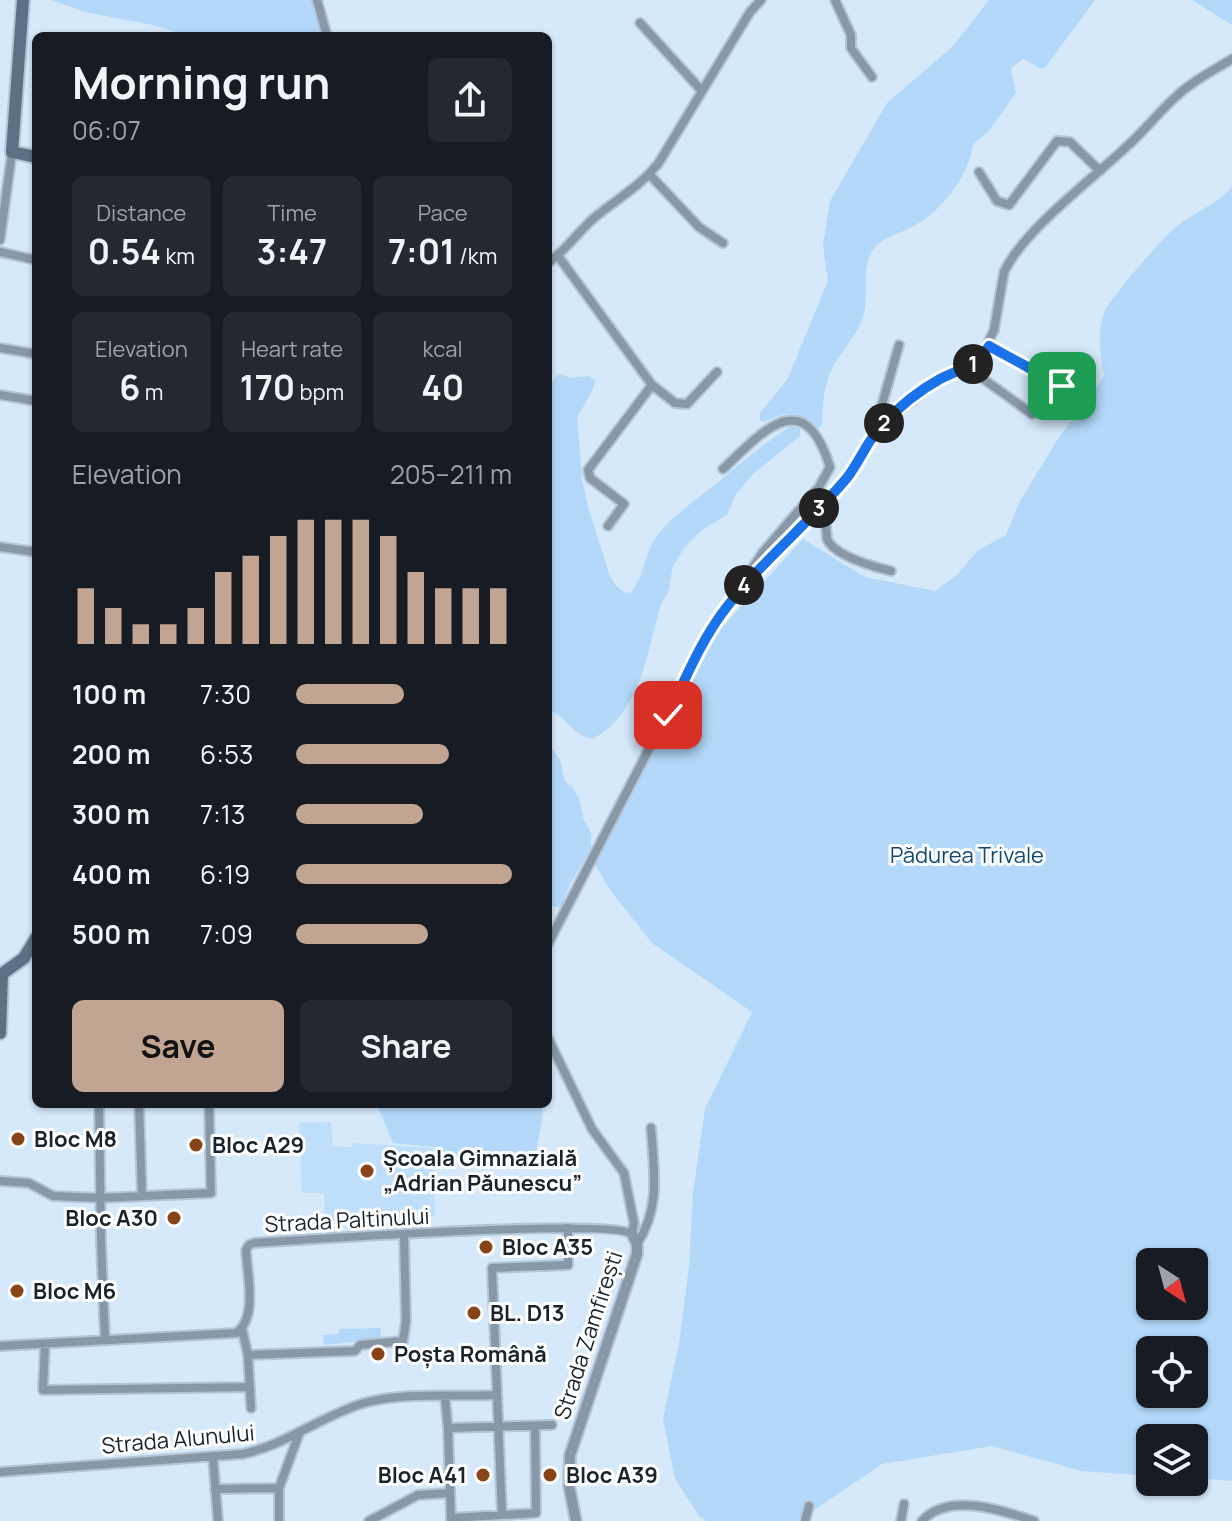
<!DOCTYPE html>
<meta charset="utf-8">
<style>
body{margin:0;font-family:Manrope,sans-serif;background:#242831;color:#f1f3f6;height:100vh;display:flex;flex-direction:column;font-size:30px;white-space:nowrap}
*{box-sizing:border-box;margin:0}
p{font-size:26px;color:#9ea1a6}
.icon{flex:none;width:44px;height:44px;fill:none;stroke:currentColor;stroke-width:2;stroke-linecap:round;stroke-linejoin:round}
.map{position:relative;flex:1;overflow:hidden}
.side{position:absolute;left:32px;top:32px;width:520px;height:1076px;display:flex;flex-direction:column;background:#171b24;border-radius:12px;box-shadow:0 2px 6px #0004}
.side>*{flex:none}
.needle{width:52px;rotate:144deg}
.fabs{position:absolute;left:1136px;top:1248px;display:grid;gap:16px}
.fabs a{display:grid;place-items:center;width:72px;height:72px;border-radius:12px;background:#171b24;box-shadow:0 2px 6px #0004;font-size:40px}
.pin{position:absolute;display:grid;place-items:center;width:68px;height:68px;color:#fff;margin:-34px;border-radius:16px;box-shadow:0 4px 12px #0006}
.km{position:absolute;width:40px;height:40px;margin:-20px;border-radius:50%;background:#222;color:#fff;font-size:22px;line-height:40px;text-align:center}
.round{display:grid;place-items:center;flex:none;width:84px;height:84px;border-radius:12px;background:#242831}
.overview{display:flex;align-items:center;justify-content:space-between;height:136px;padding:0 40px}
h1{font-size:44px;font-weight:700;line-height:60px}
.figures{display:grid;grid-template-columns:repeat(3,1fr);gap:12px;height:136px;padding:8px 40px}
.figures div{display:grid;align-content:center;border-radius:12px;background:#242831;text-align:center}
.figures b{font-size:34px;font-weight:700}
.figures small{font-size:22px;font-weight:400}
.figures p{font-size:22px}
.chart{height:224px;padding:16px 40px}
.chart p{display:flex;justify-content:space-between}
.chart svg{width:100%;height:144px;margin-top:8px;stroke:#c2a492;stroke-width:6}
.cta{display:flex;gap:16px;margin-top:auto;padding:16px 40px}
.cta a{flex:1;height:92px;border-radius:12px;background:#c2a492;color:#111;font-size:32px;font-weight:700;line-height:92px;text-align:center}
.cta a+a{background:#242831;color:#f1f3f6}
ul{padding:0 40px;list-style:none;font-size:26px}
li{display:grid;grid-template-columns:128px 96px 1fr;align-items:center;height:60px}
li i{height:20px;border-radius:10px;background:#c2a492}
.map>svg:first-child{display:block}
</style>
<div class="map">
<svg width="1232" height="1521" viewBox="0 0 1232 1521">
<rect width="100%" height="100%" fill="#d5e9fb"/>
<path fill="#bfdefa" d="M331,1122L333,1146L352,1147L353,1143L433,1148L435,1216L325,1220L324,1193H302L299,1123Z"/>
<path fill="#b3d8f9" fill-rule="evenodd" d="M51,0H324L318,36H190L153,25L85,12Z
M989,0H1095L1045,68H1040L1023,59L1011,68L1016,93L988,132L973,144C969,177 939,215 908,229C898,234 884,237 876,246C859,264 870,296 863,317C857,335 843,349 834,365C823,384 823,403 822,424L819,428C792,414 795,408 764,422L760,420V413L787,380L828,281L823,245L830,201L887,103L953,46Z
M1192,0H1232V25Z
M1232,187V1481L1194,1478V1438H1150V1476L1082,1471L992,1446L882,1464L798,1521H706L699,1516L675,1479L663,1419L679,1343L689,1267L693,1193L705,1109L752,1012L652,943L610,890L595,864L714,636L803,539L865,577L935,591L958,574L977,551L1006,535L1019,503L1059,437L1087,402L1104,375C1100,354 1097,334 1104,313C1107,302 1164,236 1176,227C1194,212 1217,205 1232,187ZM1150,1262H1194V1306H1150ZM1150,1350H1194V1394H1150Z
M562,374L570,378L589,376L595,380L594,387L577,418L582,478L588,507L609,574L616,586L626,593L631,592C645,576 644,553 657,536C674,514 696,500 717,483C741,463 764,443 791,426L800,429V436L753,474L736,494L727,515L703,529L684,548L673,566L668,593L661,604C647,653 641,712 593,739C571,735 567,716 548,710V391L556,376Z
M548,742L561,762L564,780L574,789L580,801L583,818L591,833V848L569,886L561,908L548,905Z
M377,1104H542C544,1124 536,1142 535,1163C499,1169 461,1176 434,1147L393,1143Z
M381,1328V1339L324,1345L323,1335L339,1334V1329Z"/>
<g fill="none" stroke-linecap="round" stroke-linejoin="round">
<defs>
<path id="minor" d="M317,0L327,36
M835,0L851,35V48L872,77
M640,23L702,91
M979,172L997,201L1009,205L1057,141L1070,142L1100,171
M649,174L699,227L723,243
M0,240L12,152
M0,252L36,260
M558,256L652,385L675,403L687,404L717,372
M548,263C566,250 578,232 594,218C618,198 638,188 658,164L750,12L761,0
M989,346L1033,369L1079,399
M0,348L36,354
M968,368L1032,414
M0,395L36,401
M874,433L899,345
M723,469C763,431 804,383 830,467L819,487L763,552L744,581
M813,515L826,526C826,528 827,538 827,539C834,556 875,567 891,571
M608,526L624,504L590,478L588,470L652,385
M0,547L36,552
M548,944L695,660L723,612L752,577L846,479L884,423L938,380L970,367L981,358L994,330L1004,272C1023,231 1090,181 1124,149C1144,132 1160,110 1180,93C1196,79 1214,70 1232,59
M99,1104L101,1241L105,1339
M139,1104L142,1196
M0,1181L29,1183L53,1196L100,1198L211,1193L209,1104
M637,1244C661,1207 654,1171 651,1128
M242,1329L248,1355L251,1408
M45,1344L43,1390L250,1387
M0,1346L236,1333C258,1319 247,1274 246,1250L249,1245L254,1243C302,1240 611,1218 632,1234L634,1223L624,1173L592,1129L548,1038
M248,1355L355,1351L360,1345L403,1341L406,1321L404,1234
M445,1397L448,1428L451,1520
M448,1428L552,1425
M213,1457L218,1521
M0,1472L243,1454C288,1444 321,1416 364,1403C405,1392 453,1397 495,1395
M215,1489L279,1488
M502,1515L492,1268L568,1265V1228
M451,1518L536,1513L535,1426
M279,1521V1488L299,1434
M369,1521L418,1495L450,1493
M805,1521L809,1506
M901,1521L904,1504
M922,1521C948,1492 1002,1510 1034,1521"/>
<path id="tertiary" d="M576,1521L569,1486L570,1455L637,1254V1244L632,1234"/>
<path id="secondary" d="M23,0L12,152L36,157
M0,1033L2,974L24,958L36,938"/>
</defs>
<use href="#minor" stroke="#b3c5d6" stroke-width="12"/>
<use href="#tertiary" stroke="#b3c5d6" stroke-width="14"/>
<use href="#secondary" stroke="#b3c5d6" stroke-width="16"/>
<use href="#minor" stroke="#8898a6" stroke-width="8"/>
<use href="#tertiary" stroke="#8898a6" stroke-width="10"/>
<use href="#secondary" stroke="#5b7286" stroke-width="12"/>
</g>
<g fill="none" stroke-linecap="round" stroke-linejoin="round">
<defs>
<path id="route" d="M668,715C685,680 701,640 726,608C761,562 808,524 846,479C860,462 867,440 883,424C898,408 920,390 940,379C960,369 976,366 989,346L1062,386"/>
</defs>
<use href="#route" stroke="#fff" stroke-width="16"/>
<use href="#route" stroke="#1a73e8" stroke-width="10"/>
</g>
<g fill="#884417" stroke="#fff" stroke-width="3">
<circle cx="18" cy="1139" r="8"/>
<circle cx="196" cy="1145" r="8"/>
<circle cx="367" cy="1171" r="8"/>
<circle cx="174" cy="1218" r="8"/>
<circle cx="486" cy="1247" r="8"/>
<circle cx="17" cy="1291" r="8"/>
<circle cx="474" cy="1313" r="8"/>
<circle cx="378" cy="1354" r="8"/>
<circle cx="483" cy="1475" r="8"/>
<circle cx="550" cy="1475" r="8"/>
</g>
<g text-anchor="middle" stroke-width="6" stroke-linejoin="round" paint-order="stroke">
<g font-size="22" fill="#0d4972" stroke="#fff">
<text x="967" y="863">Pădurea Trivale</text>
</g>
<g font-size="22" font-weight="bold" fill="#19232b" stroke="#fff" text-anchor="start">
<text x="34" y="1147">Bloc M8</text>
<text x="212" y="1153">Bloc A29</text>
<text x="383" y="1166">Școala Gimnazială<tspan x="383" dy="25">„Adrian Păunescu”</tspan></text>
<text x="158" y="1226" text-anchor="end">Bloc A30</text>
<text x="502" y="1255">Bloc A35</text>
<text x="33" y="1299">Bloc M6</text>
<text x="490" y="1321">BL. D13</text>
<text x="394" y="1362">Poșta Română</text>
<text x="467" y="1483" text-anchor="end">Bloc A41</text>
<text x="566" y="1483">Bloc A39</text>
</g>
<g font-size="22" fill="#19232b" stroke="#fff">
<text transform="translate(347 1220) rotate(-3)" y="8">Strada Paltinului</text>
<text transform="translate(588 1335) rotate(-72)" y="8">Strada Zamfirești</text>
<text transform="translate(178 1439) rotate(-5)" y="8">Strada Alunului</text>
</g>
</g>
</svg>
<div class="fabs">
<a><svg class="needle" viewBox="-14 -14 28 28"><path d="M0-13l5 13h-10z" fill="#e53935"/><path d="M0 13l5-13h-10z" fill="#9ea1a6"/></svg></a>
<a><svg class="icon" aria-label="locate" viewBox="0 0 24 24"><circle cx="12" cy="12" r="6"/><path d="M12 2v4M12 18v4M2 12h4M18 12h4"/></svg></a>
<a><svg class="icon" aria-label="layers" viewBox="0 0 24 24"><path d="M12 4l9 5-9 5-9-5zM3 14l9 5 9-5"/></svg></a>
</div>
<div class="pin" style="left:1062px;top:386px;background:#1e9e55"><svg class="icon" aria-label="arrive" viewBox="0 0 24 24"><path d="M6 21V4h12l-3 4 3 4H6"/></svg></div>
<div class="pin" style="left:668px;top:715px;background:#d93025"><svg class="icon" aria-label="check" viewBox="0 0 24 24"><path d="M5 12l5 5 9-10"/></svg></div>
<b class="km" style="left:973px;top:364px">1</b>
<b class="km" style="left:884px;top:423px">2</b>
<b class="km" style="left:819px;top:508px">3</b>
<b class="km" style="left:744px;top:585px">4</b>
<section class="side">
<div class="overview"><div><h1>Morning run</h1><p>06:07</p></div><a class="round"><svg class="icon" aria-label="share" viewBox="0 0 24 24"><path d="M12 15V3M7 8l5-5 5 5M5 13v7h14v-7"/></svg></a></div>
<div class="figures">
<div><p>Distance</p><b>0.54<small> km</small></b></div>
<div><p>Time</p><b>3:47</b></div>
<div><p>Pace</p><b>7:01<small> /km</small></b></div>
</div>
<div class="figures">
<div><p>Elevation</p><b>6<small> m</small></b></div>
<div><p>Heart rate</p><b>170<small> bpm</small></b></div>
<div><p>kcal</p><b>40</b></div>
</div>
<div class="chart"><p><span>Elevation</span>205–211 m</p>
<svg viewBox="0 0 160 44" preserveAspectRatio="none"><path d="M5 44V27M15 44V33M25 44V38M35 44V38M45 44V33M55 44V22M65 44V17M75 44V11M85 44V6M95 44V6M105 44V6M115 44V11M125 44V22M135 44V27M145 44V27M155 44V27"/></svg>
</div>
<ul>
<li><b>100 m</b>7:30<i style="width:50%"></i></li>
<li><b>200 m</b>6:53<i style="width:71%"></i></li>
<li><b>300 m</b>7:13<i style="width:59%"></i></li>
<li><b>400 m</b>6:19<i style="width:100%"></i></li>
<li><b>500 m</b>7:09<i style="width:61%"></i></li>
</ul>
<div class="cta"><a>Save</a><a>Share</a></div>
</section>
</div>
